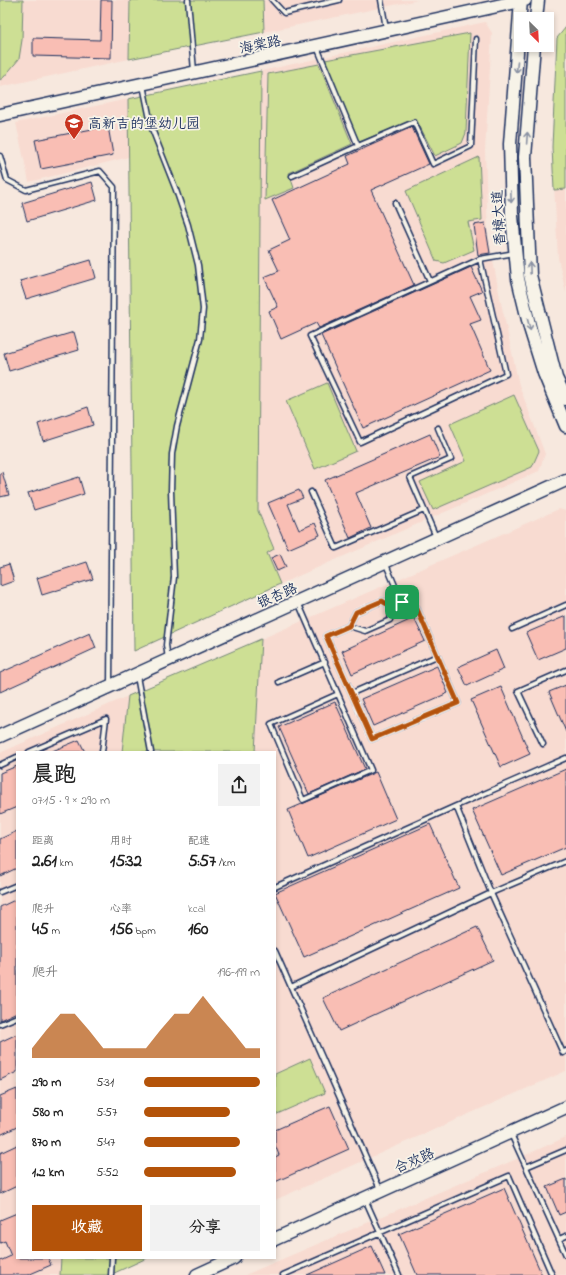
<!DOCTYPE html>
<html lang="zh">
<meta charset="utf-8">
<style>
body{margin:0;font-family:"Indie Flower","LXGW WenKai TC",sans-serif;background:#f2f2f2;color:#222;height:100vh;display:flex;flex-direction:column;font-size:15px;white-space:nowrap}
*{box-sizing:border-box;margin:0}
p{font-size:13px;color:#767676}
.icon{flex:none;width:22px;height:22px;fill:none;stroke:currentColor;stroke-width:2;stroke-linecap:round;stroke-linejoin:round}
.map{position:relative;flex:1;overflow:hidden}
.panel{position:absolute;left:16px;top:751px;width:260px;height:508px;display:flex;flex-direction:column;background:#fff;border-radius:0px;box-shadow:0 2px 6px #0003}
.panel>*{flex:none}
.needle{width:26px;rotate:156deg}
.controls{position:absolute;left:514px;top:12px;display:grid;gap:8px}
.controls a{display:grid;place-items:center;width:40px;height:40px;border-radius:0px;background:#fff;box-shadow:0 2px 6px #0003;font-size:20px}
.pin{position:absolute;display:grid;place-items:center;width:34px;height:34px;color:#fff;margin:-17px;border-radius:8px;box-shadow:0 2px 6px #0006}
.round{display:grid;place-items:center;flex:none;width:42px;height:42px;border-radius:0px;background:#f2f2f2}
.summary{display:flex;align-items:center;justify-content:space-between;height:68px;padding:0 16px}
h1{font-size:22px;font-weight:700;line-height:30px}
.stats{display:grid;grid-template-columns:repeat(3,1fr);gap:6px;height:68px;padding:4px 16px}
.stats div{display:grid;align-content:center}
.stats b{font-size:17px;font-weight:700}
.stats small{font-size:11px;font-weight:400}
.stats p{font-size:11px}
.chart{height:112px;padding:8px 16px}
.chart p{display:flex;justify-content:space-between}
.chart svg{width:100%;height:72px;margin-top:4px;fill:#b45309;opacity:.7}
.primary-button{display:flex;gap:8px;margin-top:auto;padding:8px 16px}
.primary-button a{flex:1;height:46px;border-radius:0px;background:#b45309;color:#fff;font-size:16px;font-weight:700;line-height:46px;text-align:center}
.primary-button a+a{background:#f2f2f2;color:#222}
ul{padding:0 16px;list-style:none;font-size:13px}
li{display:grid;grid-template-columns:64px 48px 1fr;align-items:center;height:30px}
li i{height:10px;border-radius:5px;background:#b45309}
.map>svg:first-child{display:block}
</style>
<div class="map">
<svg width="566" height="1275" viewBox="0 0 566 1275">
<rect width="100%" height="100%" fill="#f7e8de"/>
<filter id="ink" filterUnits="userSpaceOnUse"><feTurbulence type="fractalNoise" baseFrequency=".025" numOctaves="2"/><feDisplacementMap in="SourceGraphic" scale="8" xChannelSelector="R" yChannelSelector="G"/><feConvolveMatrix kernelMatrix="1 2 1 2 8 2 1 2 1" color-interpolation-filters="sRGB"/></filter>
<g filter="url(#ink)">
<path fill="#f8dbd1" d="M0,0H130L129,59L0,87Z
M263,0H418L264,32Z
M485,22L492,33L485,151L488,234L500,298L519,385L545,454L539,471L280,584L267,553L274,549L258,511L261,71Z
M566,27V293L558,258L552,147L557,38Z
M128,99L129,157L29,182L16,123Z
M559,509L566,511V1071L275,1200V752H255L261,639Z
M128,696L122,752H17V1258H61L60,1275H0V753Z
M566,1137V1275H245L519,1158Z"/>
<path fill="#cddf94" stroke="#748779" d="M0,0H23L22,40L19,59L4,77L0,80Z
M130,0H263L264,32L129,59Z
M566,27V189L554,190L552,147L557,38Z
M470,33L466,133L462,143L435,156L416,119L359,142L325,60Z
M319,64L352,144L289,173L294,188L265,200L268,74Z
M261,71L258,511L274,549L267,553L280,584L134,651L128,99Z
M479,157L482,220L468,222L474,250L444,263L436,261L406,191Z
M327,383L356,451L315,469L286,401Z
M514,395L539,451L532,467L433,510L420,482L466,461L450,424Z
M261,639L255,752H122L128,696Z
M310,1058L325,1093L275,1115V1074Z
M61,1258H147L110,1275H60Z"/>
<path fill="#f9beb4" stroke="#1b2f5e" d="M101,0H112L111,58L33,56V38L100,40Z
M108,126L113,155L41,169L35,140Z
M412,127L429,164L371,190L414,285L319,328L316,323L281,339L269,311L278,307L264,277L279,271L269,250L290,240L272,200L350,164L347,156Z
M92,182L97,200L27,221L22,203Z
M485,223L490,253L478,255L474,225Z
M91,260L96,278L26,299L20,281Z
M471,267L482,291L470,296L481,320L470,324L490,370L363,428L321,335Z
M74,332L79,350L9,371L4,353Z
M88,407L93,425L43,441L38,424Z
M430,434L440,457L356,493L371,528L350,538L325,480Z
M2,472L9,495L0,497V473Z
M79,477L84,494L34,510L28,493Z
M299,490L303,498L288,504L299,530L315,523L320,535L288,549L268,503Z
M280,554L286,567L277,571L271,558Z
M87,562L93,579L42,595L37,578Z
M9,564L14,581L0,586V567Z
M566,616V648L538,660L526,633Z
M414,618L425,641L352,674L342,651Z
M90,633L96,648L0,692V673Z
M496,650L504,669L467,686L458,667Z
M437,666L448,693L373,726L361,699Z
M566,685V732L549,692Z
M501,687L530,754L501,767L471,700Z
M335,702L365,769L309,794L279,727Z
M79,740L85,752H50Z
M17,766V807L0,814V773Z
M566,769V847L501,875L472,810Z
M376,772L396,819L308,858L288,810Z
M430,824L459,888L304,957L275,893Z
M17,831V868L0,876V839Z
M17,899V1012L0,1020V907Z
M477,927L493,960L339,1031L323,998Z
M17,1034V1072L0,1080V1042Z
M17,1089V1127L0,1135V1096Z
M330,1106L349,1149L275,1182V1157L279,1155L275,1145V1130Z
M17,1145V1186L0,1194V1153Z
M566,1179V1212L559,1215L547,1187Z
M504,1188L542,1275H417L399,1234Z
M17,1213V1258H48L51,1265L28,1275H0V1261L11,1256L5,1241L0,1243V1220Z
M372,1246L385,1275H307Z"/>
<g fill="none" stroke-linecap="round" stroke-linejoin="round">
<defs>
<path id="lane" d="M188,0L194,71
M272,0L284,13L339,0
M381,0L386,28
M317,47L358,146L414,122L433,164L471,146L476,39
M143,85L152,129L176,190L188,225L198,265L203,309L200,339L177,426L172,454L171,491L174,577L166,645L168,659
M0,156L7,180L26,190L100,171L114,187L110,685
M292,176L358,146
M395,203L430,281
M480,259L506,374L360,442L310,336L480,259L515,253
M311,492L336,548L424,510
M436,537L410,477L451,459L438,428
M385,562L402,602L417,609L458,703L372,739L326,636L349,626L356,612L382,601L392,607L402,602
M298,602L371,770L303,800L271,724L338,694
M349,626L365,631L390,620L392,607
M512,629L566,605
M137,676L151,752
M279,682L325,662
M352,693L437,656
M543,744L518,691L566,670
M29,752L106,719L102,752
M0,765L17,757
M456,806L566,758
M566,861L491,893L563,1053L566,1051
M275,887L456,806L491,893L291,987L380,1189
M0,892L17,885
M275,951L291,987
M0,1024L17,1017
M511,1134L566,1255
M526,1167L566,1150
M365,1199L399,1275
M559,1239L566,1236
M111,1275L112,1258
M283,1275L509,1176L552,1275"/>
<path id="secondary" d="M521,0L510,144L512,216L518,279L530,328L544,373L566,426
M536,19L538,0
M534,45L525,157L530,275L556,378L566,399
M0,115L525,0
M0,736L566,480
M275,1239L566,1107
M197,1275L234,1258"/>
</defs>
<use href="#lane" stroke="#1b2f5e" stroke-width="7"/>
<use href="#secondary" stroke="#1b2f5e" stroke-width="15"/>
<use href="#lane" stroke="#f7f3e8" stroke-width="4"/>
<use href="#secondary" stroke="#f7f3e8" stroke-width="12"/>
</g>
<defs><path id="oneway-shaft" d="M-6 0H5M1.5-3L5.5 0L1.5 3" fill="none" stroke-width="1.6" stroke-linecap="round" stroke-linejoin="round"/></defs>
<g stroke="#8991a3">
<use href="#oneway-shaft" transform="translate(517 67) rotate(95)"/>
<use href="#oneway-shaft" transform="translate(527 138) rotate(-86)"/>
<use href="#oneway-shaft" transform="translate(511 197) rotate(88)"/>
<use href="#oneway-shaft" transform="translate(530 268) rotate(-92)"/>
<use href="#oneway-shaft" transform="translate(529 325) rotate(75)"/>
</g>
</g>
<g fill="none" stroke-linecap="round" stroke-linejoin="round" filter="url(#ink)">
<defs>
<path id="route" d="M382,601L392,607L402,602L417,609L458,703L372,739L326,636L349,626L356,612Z"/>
</defs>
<use href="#route" stroke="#fff" stroke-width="8"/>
<use href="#route" stroke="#b45309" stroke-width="5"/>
</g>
<defs>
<symbol id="school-pin" viewBox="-11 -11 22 30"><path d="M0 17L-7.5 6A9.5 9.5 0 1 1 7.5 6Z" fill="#c8321e" stroke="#f7f3e8"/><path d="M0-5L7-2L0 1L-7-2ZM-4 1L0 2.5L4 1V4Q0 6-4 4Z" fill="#fff"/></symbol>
</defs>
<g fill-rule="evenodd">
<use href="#school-pin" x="63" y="112" width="22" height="30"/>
</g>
<g text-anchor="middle" stroke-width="3.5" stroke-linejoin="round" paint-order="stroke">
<g font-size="14" fill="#1b2f5e" stroke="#f7f3e8">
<text transform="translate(260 44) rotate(-12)" y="5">海棠路</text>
<text transform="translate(498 218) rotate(-93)" y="5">香樟大道</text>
<text transform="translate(277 595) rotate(-24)" y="5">银杏路</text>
<text transform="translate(414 1160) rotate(-24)" y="5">合欢路</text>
</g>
<g font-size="14" fill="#1b2f5e" stroke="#f7f3e8" text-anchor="start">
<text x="88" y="128">高新吉的堡幼儿园</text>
</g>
</g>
</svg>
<div class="controls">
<a><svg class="needle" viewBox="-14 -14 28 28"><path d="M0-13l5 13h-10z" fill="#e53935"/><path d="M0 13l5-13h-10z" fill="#767676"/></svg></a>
</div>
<div class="pin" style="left:402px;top:602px;background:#1e9e55"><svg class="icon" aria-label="arrive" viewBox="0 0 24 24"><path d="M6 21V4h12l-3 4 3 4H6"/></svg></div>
<section class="panel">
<div class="summary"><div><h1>晨跑</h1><p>07:15 · 9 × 290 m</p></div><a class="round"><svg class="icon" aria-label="share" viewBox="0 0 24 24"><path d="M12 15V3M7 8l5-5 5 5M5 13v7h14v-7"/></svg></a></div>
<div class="stats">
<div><p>距离</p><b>2.61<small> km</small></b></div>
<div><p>用时</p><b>15:32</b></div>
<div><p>配速</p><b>5:57<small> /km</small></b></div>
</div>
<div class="stats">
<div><p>爬升</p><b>45<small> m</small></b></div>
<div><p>心率</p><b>156<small> bpm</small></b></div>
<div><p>kcal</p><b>160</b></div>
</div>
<div class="chart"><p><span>爬升</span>196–199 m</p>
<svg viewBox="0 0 160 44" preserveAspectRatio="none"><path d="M0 44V38L10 27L20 17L30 17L40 27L50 38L60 38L70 38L80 38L90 27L100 17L110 17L120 6L130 17L140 27L150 38L160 38V44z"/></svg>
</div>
<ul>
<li><b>290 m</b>5:31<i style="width:100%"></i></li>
<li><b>580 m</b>5:57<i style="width:74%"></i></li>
<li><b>870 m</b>5:47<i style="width:83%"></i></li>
<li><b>1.2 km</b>5:52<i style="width:79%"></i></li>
</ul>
<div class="primary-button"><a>收藏</a><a>分享</a></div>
</section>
</div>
